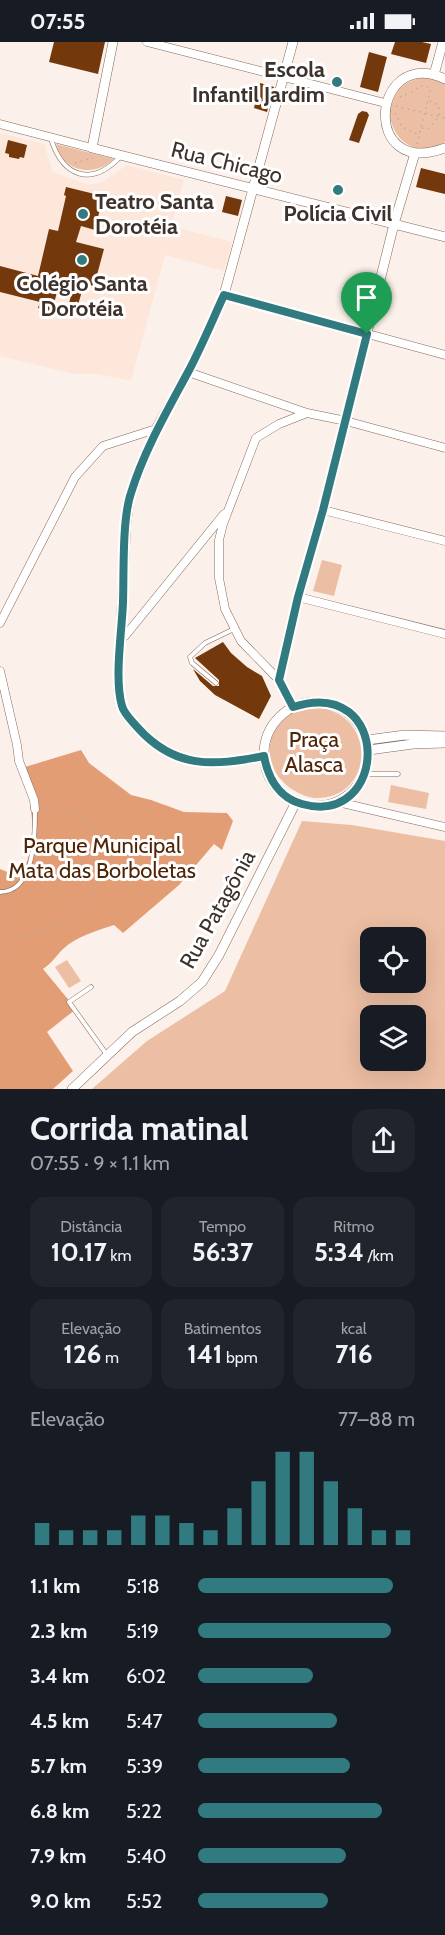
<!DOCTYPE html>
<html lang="pt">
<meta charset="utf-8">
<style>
body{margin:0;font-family:Cabin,sans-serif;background:#20242c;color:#f1f3f6;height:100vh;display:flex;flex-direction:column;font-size:22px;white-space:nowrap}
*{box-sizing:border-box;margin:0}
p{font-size:20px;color:#9ea1a6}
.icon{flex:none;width:33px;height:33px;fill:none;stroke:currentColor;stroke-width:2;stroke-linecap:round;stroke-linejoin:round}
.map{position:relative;height:1047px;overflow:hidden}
.sheet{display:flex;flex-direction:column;background:#171b24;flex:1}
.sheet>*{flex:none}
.buttons{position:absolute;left:360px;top:885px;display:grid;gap:12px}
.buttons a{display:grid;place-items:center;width:66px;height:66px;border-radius:12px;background:#171b24;box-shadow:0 6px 24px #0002;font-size:30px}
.pin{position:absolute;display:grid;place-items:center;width:51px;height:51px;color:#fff;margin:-62px -26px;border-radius:50% 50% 50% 0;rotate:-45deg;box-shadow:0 0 6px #0007}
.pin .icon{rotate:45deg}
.round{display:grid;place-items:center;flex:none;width:63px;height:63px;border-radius:18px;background:#20242c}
.headline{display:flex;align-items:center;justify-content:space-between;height:102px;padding:0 30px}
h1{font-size:33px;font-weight:700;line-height:45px}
.metrics{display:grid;grid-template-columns:repeat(3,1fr);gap:9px;height:102px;padding:6px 30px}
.metrics div{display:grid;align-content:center;border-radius:15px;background:#20242c;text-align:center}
.metrics b{font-size:26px;font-weight:700}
.metrics small{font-size:16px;font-weight:400}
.metrics p{font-size:16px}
.chart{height:168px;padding:12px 30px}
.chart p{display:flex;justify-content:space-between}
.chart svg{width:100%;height:108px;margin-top:6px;stroke:#317a7f;stroke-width:6}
ul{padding:0 30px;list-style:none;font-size:20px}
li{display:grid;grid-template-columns:96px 72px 1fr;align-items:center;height:45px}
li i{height:15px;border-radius:8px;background:#317a7f}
.status{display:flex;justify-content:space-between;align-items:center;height:42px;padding:0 30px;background:#171b24;direction:ltr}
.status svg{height:16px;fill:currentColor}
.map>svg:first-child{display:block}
</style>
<div class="status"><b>07:55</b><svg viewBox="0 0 49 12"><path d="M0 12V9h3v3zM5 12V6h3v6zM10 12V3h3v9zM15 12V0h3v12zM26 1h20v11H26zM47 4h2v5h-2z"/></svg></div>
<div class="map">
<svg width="445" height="1047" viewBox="0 0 445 1047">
<rect width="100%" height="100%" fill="#fcf0ea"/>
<path fill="#fde7da" d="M0,91L44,102L53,130L88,143L103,140L127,123L184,138L171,184L232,200L224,229L165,213L131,339L97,332H73L0,314Z"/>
<path fill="#ecbea3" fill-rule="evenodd" d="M424,35L436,37L445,42V100C396,131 361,47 424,35Z
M56,102L114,117C94,136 63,130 56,102Z
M322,518L342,523L334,554L313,549Z
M316,665C379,672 374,757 316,756C308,756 301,752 295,749C265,732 260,693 289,673C297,667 306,667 316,665Z
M391,743L429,751L426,767L388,760Z
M302,779L352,783L445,799V1047H92L147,999L225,949ZM370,896H416V940H370ZM370,974H416V1018H370Z
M67,918L81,939L69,946L55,925Z"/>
<path fill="#e39d75" d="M81,708L89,721L131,753L151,758L184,770L227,771L233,779L222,808L214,802L179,843L123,891L114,883C98,888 75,895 63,907C55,915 53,920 43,927L76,967L47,990L73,1029L53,1047H0V827L20,835C33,812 35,789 30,763L38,759L25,725Z"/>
<path fill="#74380d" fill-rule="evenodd" d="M54,0H105L98,32L49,20Z
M395,0H422L431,2L426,21L391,12Z
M369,10L387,15L378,50L360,45Z
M260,41L274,45L267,70L254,66Z
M362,69L367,70L369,73L359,101L349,98L358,72Z
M8,98L27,103L24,116L20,115L19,117L9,115V112L5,111Z
M421,126L445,132V152L416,145Z
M66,145L103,154L95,188L81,184L76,200L104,207L94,244L84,242L74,277L38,266L40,260L0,250V224L38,234L49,187L58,189L66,154L64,153ZM60,237L74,240L68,266L54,262Z
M226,154L242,158L238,174L222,170Z
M223,600L231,611L247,625L262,634L271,654L259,677L215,653L200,639L193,627L213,644H219V638L195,616Z"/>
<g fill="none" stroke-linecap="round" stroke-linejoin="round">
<defs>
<path id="service" d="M51,97C63,135 91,145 120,115
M216,641L192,621L190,615L205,601L234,587
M365,732H398
M0,850C35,850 35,793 35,768
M91,945L69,960L107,1013"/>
<path id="minor" d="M147,0L385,61
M0,82L92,106
M224,253L445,313
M188,330L307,371L346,379L445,406
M323,468L445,499
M298,555L445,592
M0,581L75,435L103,404L156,387
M122,595L125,594L224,472
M0,629L17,703L19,719L34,758L35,767
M279,638L241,599L225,567L219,536V498L223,482L256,396L279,382L307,371
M338,760L445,785"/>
<path id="tertiary" d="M113,0L92,106L445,195
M434,33L443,0
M445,37C371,3 360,138 445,106
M264 712a52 52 0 1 1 104 0a52 52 0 1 1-104 0Z
M293,665L279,638L298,555L323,468L394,182L415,111
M367,698L405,693L445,694
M369,708L413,702L445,701
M264,714C219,723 181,727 146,693C138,686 125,675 122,665C119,658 119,649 118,642L126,483L130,453L156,387L188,330L224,253L293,0
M72,1047L132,990L180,959L202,940L219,913L296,760"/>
</defs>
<use href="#service" stroke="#82685a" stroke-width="5"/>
<use href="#minor" stroke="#82685a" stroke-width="9"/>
<use href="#tertiary" stroke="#82685a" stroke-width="10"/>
<path stroke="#b8aca6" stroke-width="1.5" stroke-dasharray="1.5 4.5" stroke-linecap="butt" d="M400,55L412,50L419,44L431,45
M396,64L445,76
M395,71L402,85L419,93
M422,86L428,87C436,79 442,74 438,63L428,58
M417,102L431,45
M75,121L93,116
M0,873L9,855
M0,914L17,896L59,882L83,864L96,850L76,836L100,792L87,787L90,780L51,762L42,765"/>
<use href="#service" stroke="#fff" stroke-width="4"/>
<use href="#minor" stroke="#fff" stroke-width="8"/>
<use href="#tertiary" stroke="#fff" stroke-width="9"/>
</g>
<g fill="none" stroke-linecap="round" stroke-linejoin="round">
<defs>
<path id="route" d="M224,253L367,292L323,468L298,555L279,638L293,665C393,633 389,786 302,762C279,756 268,736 264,714C213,724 175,727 138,686C133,680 124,672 122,664C114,637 122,589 123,560C124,530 122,477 131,451C144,409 166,371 187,332C201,306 212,279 224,253Z"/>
</defs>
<use href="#route" stroke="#fff" stroke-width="12"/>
<use href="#route" stroke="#317a7f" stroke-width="8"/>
</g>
<g fill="#317a7f" stroke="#fff" stroke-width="2">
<circle cx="337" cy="40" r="6"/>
<circle cx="338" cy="148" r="6"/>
<circle cx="83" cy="172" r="6"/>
<circle cx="82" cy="218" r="6"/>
</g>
<g text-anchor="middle" stroke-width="6" stroke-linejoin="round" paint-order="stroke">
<g font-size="22" font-weight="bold" fill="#3d322c" stroke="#fff">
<text x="325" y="35" text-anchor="end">Escola<tspan x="325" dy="25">Infantil Jardim</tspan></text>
<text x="95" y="167" text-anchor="start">Teatro Santa<tspan x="95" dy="25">Dorotéia</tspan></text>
<text x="338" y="179">Polícia Civil</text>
<text x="82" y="249">Colégio Santa<tspan x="82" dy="25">Dorotéia</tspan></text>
</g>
<g font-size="22" fill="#3d322c" stroke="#fff">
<text transform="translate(227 120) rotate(14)" y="8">Rua Chicago</text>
<text transform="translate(217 867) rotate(-61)" y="8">Rua Patagônia</text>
</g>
<g font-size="22" fill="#502405" stroke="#fff">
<text x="314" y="705">Praça<tspan x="314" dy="25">Alasca</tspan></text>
<text x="102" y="811">Parque Municipal<tspan x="102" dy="25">Mata das Borboletas</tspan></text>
</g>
</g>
</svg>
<div class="buttons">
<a><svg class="icon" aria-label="locate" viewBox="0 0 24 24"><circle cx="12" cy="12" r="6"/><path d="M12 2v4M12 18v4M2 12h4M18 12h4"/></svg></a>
<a><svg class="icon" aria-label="layers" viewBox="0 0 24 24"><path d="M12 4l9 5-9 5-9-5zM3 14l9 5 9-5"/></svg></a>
</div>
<div class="pin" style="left:367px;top:292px;background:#1e9e55"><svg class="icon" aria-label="arrive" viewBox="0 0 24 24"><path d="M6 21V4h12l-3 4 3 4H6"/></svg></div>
</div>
<section class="sheet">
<div class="headline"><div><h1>Corrida matinal</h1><p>07:55 · 9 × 1.1 km</p></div><a class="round"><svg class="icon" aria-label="share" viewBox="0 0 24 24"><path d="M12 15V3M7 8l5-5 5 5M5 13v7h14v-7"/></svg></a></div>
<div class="metrics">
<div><p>Distância</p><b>10.17<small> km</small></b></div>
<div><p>Tempo</p><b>56:37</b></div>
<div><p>Ritmo</p><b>5:34<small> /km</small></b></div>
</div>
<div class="metrics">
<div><p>Elevação</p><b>126<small> m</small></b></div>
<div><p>Batimentos</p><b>141<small> bpm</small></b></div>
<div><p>kcal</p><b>716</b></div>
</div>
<div class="chart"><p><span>Elevação</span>77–88 m</p>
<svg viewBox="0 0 160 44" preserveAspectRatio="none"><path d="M5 44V35M15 44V38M25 44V38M35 44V38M45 44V32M55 44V32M65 44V35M75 44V38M85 44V29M95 44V18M105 44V6M115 44V6M125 44V18M135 44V29M145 44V38M155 44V38"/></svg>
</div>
<ul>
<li><b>1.1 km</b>5:18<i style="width:90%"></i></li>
<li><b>2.3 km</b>5:19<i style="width:89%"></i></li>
<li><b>3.4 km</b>6:02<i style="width:53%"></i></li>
<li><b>4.5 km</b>5:47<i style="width:64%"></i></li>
<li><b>5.7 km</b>5:39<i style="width:70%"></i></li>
<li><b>6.8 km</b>5:22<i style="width:85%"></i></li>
<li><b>7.9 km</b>5:40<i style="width:68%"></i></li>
<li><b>9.0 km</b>5:52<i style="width:60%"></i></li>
</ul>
</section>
